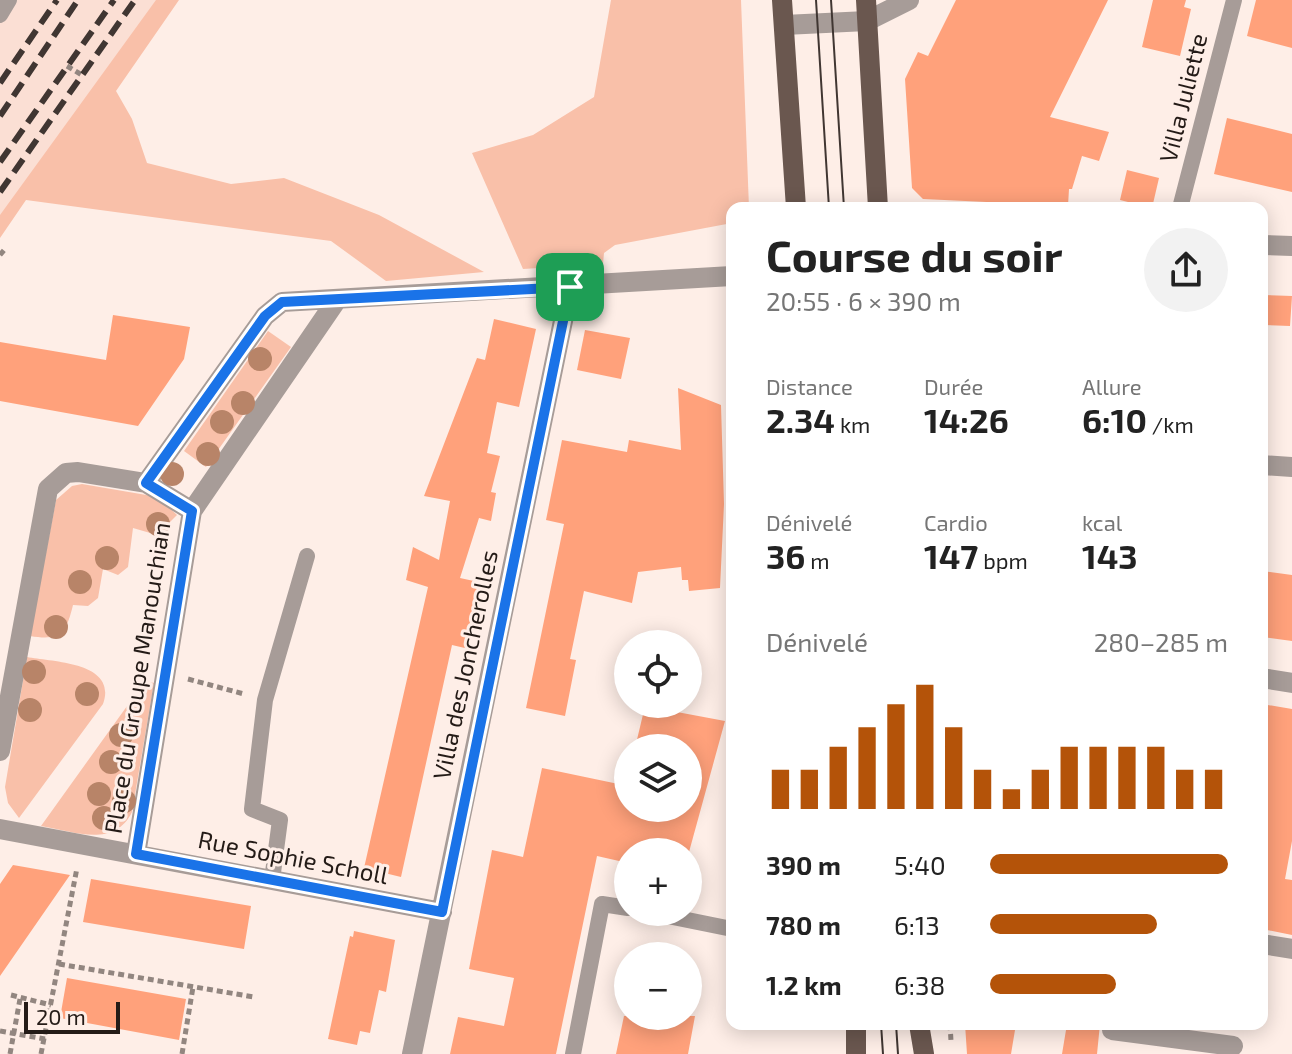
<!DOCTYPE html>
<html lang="fr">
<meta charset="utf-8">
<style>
body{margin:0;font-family:"Exo 2",sans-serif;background:#f2f2f2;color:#222;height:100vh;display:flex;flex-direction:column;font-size:30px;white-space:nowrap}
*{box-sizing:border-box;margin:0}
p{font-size:26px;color:#767676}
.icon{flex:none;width:44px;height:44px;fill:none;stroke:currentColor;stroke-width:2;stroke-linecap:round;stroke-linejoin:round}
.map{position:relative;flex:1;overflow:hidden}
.side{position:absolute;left:726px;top:202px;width:542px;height:828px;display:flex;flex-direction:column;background:#fff;border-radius:16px;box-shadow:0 4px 20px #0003}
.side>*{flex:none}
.fabs{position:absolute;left:614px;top:630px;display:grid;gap:16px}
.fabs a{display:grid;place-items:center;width:88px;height:88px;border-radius:50%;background:#fff;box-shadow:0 4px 20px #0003;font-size:40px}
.scale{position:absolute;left:24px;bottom:20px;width:96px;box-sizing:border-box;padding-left:8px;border:4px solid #241b17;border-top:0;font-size:22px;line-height:28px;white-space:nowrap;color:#241b17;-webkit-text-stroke:6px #feeee7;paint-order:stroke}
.pin{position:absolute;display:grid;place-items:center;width:68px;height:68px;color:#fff;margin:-34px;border-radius:16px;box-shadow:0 4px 12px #0006}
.round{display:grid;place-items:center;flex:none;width:84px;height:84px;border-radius:42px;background:#f2f2f2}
.head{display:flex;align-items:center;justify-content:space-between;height:136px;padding:0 40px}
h1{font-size:44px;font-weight:700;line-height:60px}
.metrics{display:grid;grid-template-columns:repeat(3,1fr);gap:12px;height:136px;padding:8px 40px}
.metrics div{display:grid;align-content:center}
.metrics b{font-size:34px;font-weight:700}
.metrics small{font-size:22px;font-weight:400}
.metrics p{font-size:22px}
.chart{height:224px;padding:16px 40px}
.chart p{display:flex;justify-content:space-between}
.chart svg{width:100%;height:144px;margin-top:8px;stroke:#b45309;stroke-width:6}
ul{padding:0 40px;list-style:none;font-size:26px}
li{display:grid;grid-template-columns:128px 96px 1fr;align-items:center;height:60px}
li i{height:20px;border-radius:10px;background:#b45309}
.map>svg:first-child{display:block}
</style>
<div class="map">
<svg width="1292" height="1054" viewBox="0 0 1292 1054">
<rect width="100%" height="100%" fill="#feeee7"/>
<path fill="#fbdfd4" d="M0,0H172L0,225Z"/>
<path fill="#f9c0a9" d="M156,0H179L116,91L132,119L147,163L231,184L284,178L379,215L484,272L386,281L331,241L26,200L0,238V215Z
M611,0H741L749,208H732V223L615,245L604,253L603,264L523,269L472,153L533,135L594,97Z
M268,331L291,347L206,467L184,451Z
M82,484L158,497L177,515L157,535L133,528L128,567L118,575L103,569L98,598L88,606L73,605C66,634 60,641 30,636L56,500L72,486Z
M27,657C53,662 118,662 103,704L19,818L8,803L5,787Z
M145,681L154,683L132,812C114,849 73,831 41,826Z"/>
<path fill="#ffa17b" d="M956,0H1108L1050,117L1109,132L1099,161L1082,156L1072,189H1069L1068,206L923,199L912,188L905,79L918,52L928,56Z
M1153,0H1186L1184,7L1191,9L1180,56L1142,47Z
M1256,0H1292V48L1247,36Z
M1227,118L1292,134V192L1214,174Z
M1127,170L1159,178L1152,208L1120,200Z
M1262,295L1292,296L1290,326L1262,325Z
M113,315L190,327L184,359L138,426L0,401V342L106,360Z
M494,319L536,329L519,407L497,402L487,453L500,456L491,492L496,493L491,521L479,518L460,578L483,583L469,649L452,645L401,877L364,868L428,587L406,580L413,547L439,560L450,501L424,496L477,358L485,360Z
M585,330L630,338L621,379L577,370Z
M678,388L721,405L724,504L720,588L689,591L688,580H682L681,567L638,572L632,603L584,591L570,659L576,660L565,716L526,708L564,524L546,520L562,440L627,452L629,440L681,450Z
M1262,571L1292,575V641L1262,637Z
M1262,704L1292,709V841L1285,879L1292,880V935L1262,929Z
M645,706L725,721L689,852H628V863L597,856L556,1054H450L458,1017L504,1026L514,978L469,969L492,850L523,857L542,768L628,786V808H688V748H635Z
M13,865L70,875L0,976V884Z
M91,879L251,906L244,949L83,922Z
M354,931L395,940L386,992L379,990L370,1033L360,1031L357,1045L328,1039L350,936L353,937Z
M67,978L186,999L179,1040L60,1018Z
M624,1016H695L688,1054H616Z
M965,1024H1016L1011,1054H967Z
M1067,1024H1100L1097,1054H1062Z"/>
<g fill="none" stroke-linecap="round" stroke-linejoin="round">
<path stroke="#928680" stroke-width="5" stroke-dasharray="6 4" stroke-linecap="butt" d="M67,66L82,75
M0,255L5,249
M188,679L244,694
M59,964L254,997
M11,995L51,1005
M950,1024L951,1041
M0,1031L45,1039
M10,1054L20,999
M41,1054L77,868
M182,1054L193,987"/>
<path stroke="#a79c98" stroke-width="16" d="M0,15L9,0
M1180,208L1234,0
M272,880L280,820L252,809L265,700L307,556
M648,912L732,929
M573,1054L602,904L628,908"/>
<path stroke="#a79c98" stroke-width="20" d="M784,25L867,21L909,0
M1262,245L1292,246
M1262,465L1292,467
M146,483L265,316L282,302L732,276
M1262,678L1292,683
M0,751L48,489L66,473L78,472L146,483L192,511
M0,829L442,912
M136,854L192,511L336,301
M1262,944L1292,949
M1113,1024L1112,1030L1233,1046
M412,1054L570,287"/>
<path stroke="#6a574f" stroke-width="20" d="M782,0L796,208
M866,0L878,208
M919,1024L924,1054
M856,1054V1024"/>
<path stroke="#403632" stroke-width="2" d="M816,0L829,208
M831,0L844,208
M881,1024L883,1054
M896,1024L898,1054"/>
<path stroke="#403632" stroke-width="6" stroke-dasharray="16 8" stroke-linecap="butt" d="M0,83L57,0
M0,116L78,0
M0,162L114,0
M0,192L135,0"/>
</g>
<g fill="#b88468">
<circle cx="260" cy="359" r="12"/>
<circle cx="243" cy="403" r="12"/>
<circle cx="222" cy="422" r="12"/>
<circle cx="208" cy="454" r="12"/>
<circle cx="172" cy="474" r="12"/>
<circle cx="158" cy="524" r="12"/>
<circle cx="107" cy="558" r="12"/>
<circle cx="80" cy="582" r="12"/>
<circle cx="56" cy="627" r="12"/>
<circle cx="34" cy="672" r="12"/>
<circle cx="87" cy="694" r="12"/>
<circle cx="30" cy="710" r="12"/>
<circle cx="121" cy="735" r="12"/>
<circle cx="111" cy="762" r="12"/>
<circle cx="99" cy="794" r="12"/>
<circle cx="124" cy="801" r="12"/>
<circle cx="104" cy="818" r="12"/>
</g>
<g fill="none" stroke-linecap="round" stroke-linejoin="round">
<defs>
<path id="route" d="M570,287L442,912L136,854L192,511L146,483L265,316L282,302Z"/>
</defs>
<use href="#route" stroke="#fff" stroke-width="16"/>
<use href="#route" stroke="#1a73e8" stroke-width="10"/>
</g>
<g text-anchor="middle" stroke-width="6" stroke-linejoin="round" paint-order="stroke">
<g font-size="24" fill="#241b17" stroke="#feeee7">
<text transform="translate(1184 98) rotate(-76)" y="8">Villa Juliette</text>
<text transform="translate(466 665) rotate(-78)" y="8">Villa des Joncherolles</text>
<text transform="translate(138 678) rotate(-81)" y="8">Place du Groupe Manouchian</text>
<text transform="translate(293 858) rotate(11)" y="8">Rue Sophie Scholl</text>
</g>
</g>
</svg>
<div class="fabs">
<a><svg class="icon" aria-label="locate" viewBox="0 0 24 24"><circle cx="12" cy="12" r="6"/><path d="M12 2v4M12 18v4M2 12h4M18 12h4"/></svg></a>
<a><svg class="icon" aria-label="layers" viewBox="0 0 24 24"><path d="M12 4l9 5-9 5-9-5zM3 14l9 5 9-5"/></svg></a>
<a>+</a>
<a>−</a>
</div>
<div class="scale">20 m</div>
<div class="pin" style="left:570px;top:287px;background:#1e9e55"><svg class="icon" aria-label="arrive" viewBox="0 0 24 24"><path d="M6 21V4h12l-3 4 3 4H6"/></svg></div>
<section class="side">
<div class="head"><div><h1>Course du soir</h1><p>20:55 · 6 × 390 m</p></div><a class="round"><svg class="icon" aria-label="share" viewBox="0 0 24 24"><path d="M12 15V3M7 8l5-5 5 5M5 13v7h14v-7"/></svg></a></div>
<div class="metrics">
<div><p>Distance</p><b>2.34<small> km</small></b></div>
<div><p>Durée</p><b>14:26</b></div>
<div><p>Allure</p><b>6:10<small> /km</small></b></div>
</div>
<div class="metrics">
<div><p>Dénivelé</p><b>36<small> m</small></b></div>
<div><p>Cardio</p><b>147<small> bpm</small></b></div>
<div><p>kcal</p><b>143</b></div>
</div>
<div class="chart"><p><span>Dénivelé</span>280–285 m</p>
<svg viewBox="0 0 160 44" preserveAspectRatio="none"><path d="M5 44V32M15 44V32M25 44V25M35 44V19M45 44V12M55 44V6M65 44V19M75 44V32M85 44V38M95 44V32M105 44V25M115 44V25M125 44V25M135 44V25M145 44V32M155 44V32"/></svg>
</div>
<ul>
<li><b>390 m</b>5:40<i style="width:100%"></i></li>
<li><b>780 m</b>6:13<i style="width:70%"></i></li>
<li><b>1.2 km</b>6:38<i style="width:53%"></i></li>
</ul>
</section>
</div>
